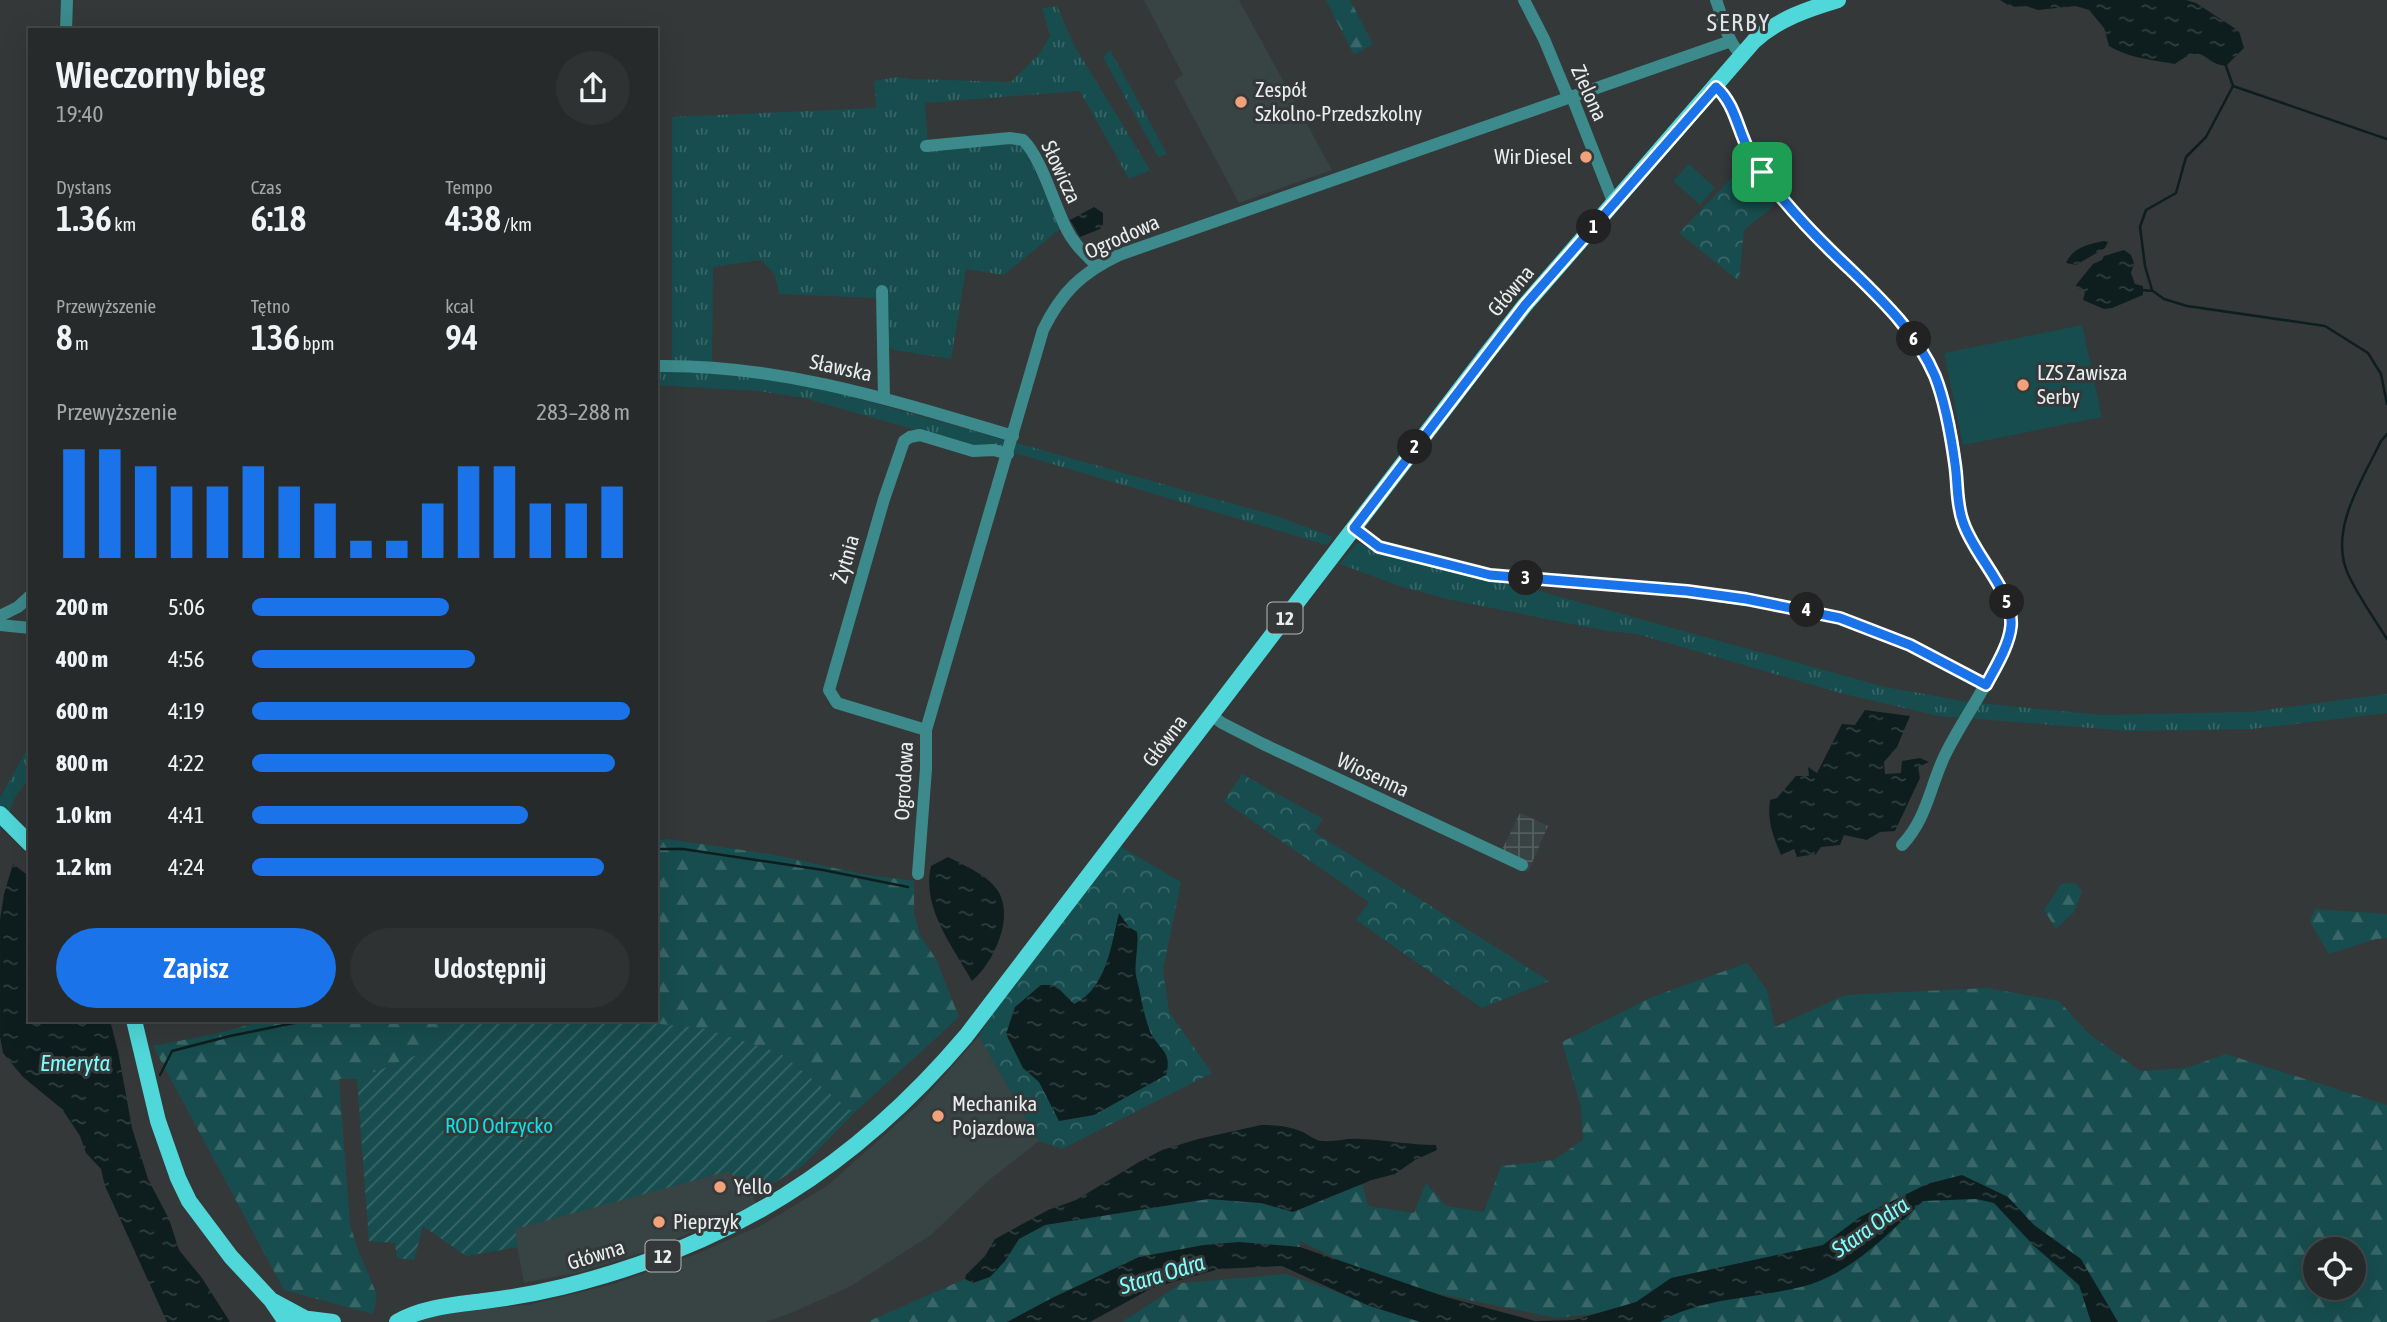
<!DOCTYPE html>
<html lang="pl">
<meta charset="utf-8">
<style>
body{margin:0;font-family:"Asap Condensed",sans-serif;background:#2f3232;color:#f1f3f6;height:100vh;display:flex;flex-direction:column;font-size:26px;white-space:nowrap}
*{box-sizing:border-box;margin:0}
p{font-size:23px;color:#a4a7a8}
.icon{flex:none;width:38px;height:38px;fill:none;stroke:currentColor;stroke-width:2;stroke-linecap:round;stroke-linejoin:round}
.map{position:relative;flex:1;overflow:hidden}
.details{position:absolute;left:28px;top:28px;width:630px;height:994px;display:flex;flex-direction:column;background:#272a2a;border-radius:0px;box-shadow:0 7px 28px #0002,0 0 0 2px #434647}
.details>*{flex:none}
.buttons{position:absolute;left:2303px;top:1237px;display:grid;gap:14px}
.buttons a{display:grid;place-items:center;width:63px;height:63px;border-radius:50%;background:#272a2a;box-shadow:0 7px 28px #0002,0 0 0 2px #434647;font-size:35px}
.pin{position:absolute;display:grid;place-items:center;width:60px;height:60px;color:#fff;margin:-30px;border-radius:14px;box-shadow:0 4px 10px #0006}
.km{position:absolute;width:35px;height:35px;margin:-18px;border-radius:50%;background:#222;color:#fff;font-size:19px;line-height:35px;text-align:center}
.round{display:grid;place-items:center;flex:none;width:74px;height:74px;border-radius:37px;background:#2f3232}
.headline{display:flex;align-items:center;justify-content:space-between;height:119px;padding:0 28px}
h1{font-size:38px;font-weight:600;line-height:52px}
.stats{display:grid;grid-template-columns:repeat(3,1fr);gap:10px;height:119px;padding:7px 28px}
.stats div{display:grid;align-content:center}
.stats b{font-size:35px;font-weight:600}
.stats small{font-size:19px;font-weight:400}
.stats p{font-size:19px}
.chart{height:196px;padding:14px 28px}
.chart p{display:flex;justify-content:space-between}
.chart svg{width:100%;height:126px;margin-top:7px;stroke:#1a73e8;stroke-width:6}
.primary-button{display:flex;gap:14px;margin-top:auto;padding:14px 28px}
.primary-button a{flex:1;height:80px;border-radius:42px;background:#1a73e8;color:#fff;font-size:28px;font-weight:600;line-height:80px;text-align:center}
.primary-button a+a{background:#2f3232;color:#f1f3f6}
ul{padding:0 28px;list-style:none;font-size:23px}
li{display:grid;grid-template-columns:112px 84px 1fr;align-items:center;height:52px}
li i{height:18px;border-radius:9px;background:#1a73e8}
.map>svg:first-child{display:block}
</style>
<div class="map">
<svg width="2387" height="1322" viewBox="0 0 2387 1322">
<defs>
<pattern id="industrial-grid" width="8" height="8" patternUnits="userSpaceOnUse" patternTransform="scale(1.75)"><rect width="8" height="8" fill="#384343"/><path d="M0 4h8M4 0v8" fill="none" stroke="#555e5e"/></pattern>
<pattern id="grass-tufts" width="24" height="20" patternUnits="userSpaceOnUse" patternTransform="scale(1.75)"><rect width="24" height="20" fill="#174d4e"/><path d="M3 7l-1-3M5 7V3M7 7l1-3M15 17l-1-3M17 17v-4M19 17l1-3" fill="none" stroke="#396768"/></pattern>
<pattern id="forest-firs" width="22" height="20" patternUnits="userSpaceOnUse" patternTransform="scale(1.75)"><rect width="22" height="20" fill="#174d4e"/><path d="M5 1l3.5 6h-7zM16 11l3.5 6h-7z" fill="#396768"/></pattern>
<pattern id="park-crowns" width="20" height="18" patternUnits="userSpaceOnUse" patternTransform="scale(1.75)"><rect width="20" height="18" fill="#174d4e"/><path d="M2 6a3 3 0 1 1 6 0M12 15a3 3 0 1 1 6 0" fill="none" stroke="#396768"/></pattern>
<pattern id="garden-furrows" width="10" height="10" patternUnits="userSpaceOnUse" patternTransform="scale(1.75)"><rect width="10" height="10" fill="#174d4e"/><path d="M-1 1l2-2M0 10L10 0M9 11l2-2" fill="none" stroke="#396768"/></pattern>
<pattern id="water-ripples" width="26" height="14" patternUnits="userSpaceOnUse" patternTransform="scale(1.75)"><rect width="26" height="14" fill="#0e1e1f"/><path d="M2 4q2-2 4 0t4 0M15 11q2-2 4 0t4 0" fill="none" stroke="#313f40"/></pattern>
</defs>
<rect width="100%" height="100%" fill="#343838"/>
<path fill="#384343" d="M1144,0H1239L1332,170L1239,203L1174,81L1183,75Z
M979,1036L1039,1141L989,1180L931,1235L851,1286L796,1311L766,1322H416L431,1317L479,1309L528,1305L614,1284L696,1254L764,1224L828,1185L872,1146L919,1104Z
M730,1170L753,1196L756,1204L650,1250L580,1272L524,1283L514,1229Z"/>
<path fill="url(#industrial-grid)" d="M1520,813L1548,826L1528,872L1498,858Z"/>
<path fill="url(#grass-tufts)" d="M1057,6L1074,45L1150,170L1129,179L1080,91L925,103L928,147L1007,142L1019,144L1027,154L1061,228L1004,275L966,269L951,359L894,350L877,340L876,298L779,294L775,275L761,260L713,267L712,362H672V117L876,108L874,81L898,77L912,79L1011,82L1040,53L1050,36L1042,8Z
M1110,50L1167,154L1158,157L1103,57Z
M656,372C712,371 766,378 821,388L1276,516L1333,537L1327,545L995,447L979,448L804,398L758,391L656,385Z
M1357,543L1500,580L1885,687L1969,702L2101,715L2249,712L2387,694V713L2251,729L2130,731L1939,716L1844,694L1637,634L1607,631L1452,600L1399,586L1340,564Z
M30,744V776L15,798L0,832V798Z"/>
<path fill="url(#forest-firs)" fill-rule="evenodd" d="M1326,0H1350L1373,44L1354,55Z
M667,839L770,854L862,874L914,881V913L920,935L936,959L959,1017L854,1113L780,1053L617,1020H656V840Z
M2075,883L2082,892L2074,912L2056,929L2044,910L2061,884Z
M2315,909L2387,914V938L2376,939L2329,954L2310,922Z
M1747,963L1767,990L1775,1027L1845,995L1987,988L2059,1001L2088,1033L2140,1071L2186,1068L2226,1054L2387,1105V1322H1641L1634,1309L1556,1318L1426,1291L1358,1269L1300,1241V1247L1239,1242L1204,1245L1139,1257L1052,1298L1007,1322H867L965,1279L973,1283L1005,1261L1019,1239L1045,1225L1208,1199L1261,1203L1293,1212L1362,1184L1368,1206L1414,1213L1426,1183L1446,1206L1484,1212L1501,1166L1554,1160L1583,1140L1581,1107L1562,1042L1652,997ZM2315,1250H2354V1288H2315Z
M266,1020H459L453,1022L427,1051L357,1079H339L350,1225L358,1250L377,1295L373,1314L284,1290L153,1046L215,1034Z
M1286,1274L1421,1322H1122L1182,1283Z"/>
<path fill="url(#park-crowns)" d="M1745,164L1775,205L1744,230L1739,281L1679,233Z
M1242,774L1323,819L1314,832L1549,981L1482,1008L1356,920L1369,902L1224,801Z
M1111,841L1181,882L1163,970L1169,1012L1212,1073L1062,1149L1039,1141L979,1036L1046,929Z"/>
<path fill="url(#garden-furrows)" d="M459,1020H617L702,1028L780,1053L854,1113L803,1165L753,1196L729,1171L515,1229L518,1247L466,1256L423,1226L414,1260L397,1258L395,1243L369,1241L357,1079L427,1051L453,1022Z"/>
<path fill="#174d4e" d="M1689,164L1715,188L1700,205L1673,181Z
M2082,325L2102,417L1963,445L1944,353Z"/>
<path fill="url(#water-ripples)" d="M2000,0H2186L2196,3L2239,31L2244,48L2226,66C2202,64 2206,41 2175,64C2153,60 2128,58 2109,46L2104,28L2089,10L2076,6L2038,10L2026,6L2011,7Z
M1094,207L1103,213V224L1100,229L1080,237L1070,220Z
M2104,241L2108,242L2105,248L2076,265L2066,263C2073,247 2089,244 2104,241Z
M2124,250L2131,255L2134,263L2131,273L2135,284L2143,286V295L2112,308L2104,309L2083,300L2085,292L2076,287V285L2093,264L2102,260L2104,256Z
M1865,710L1910,716L1897,747L1884,762L1885,774L1901,773L1902,761L1920,758L1929,762L1918,767L1920,778L1895,831L1880,832L1867,840L1844,835L1840,845L1821,847L1816,854L1797,857L1794,849L1781,855C1773,836 1767,821 1770,800L1777,798L1796,776H1809L1808,767L1817,773L1842,724L1855,725Z
M948,857C964,865 989,876 998,891C1015,918 993,963 972,981C953,947 921,907 931,866Z
M13,864L30,877V1020H110L118,1051L132,1128L148,1179L169,1219L179,1250L202,1278L230,1322H167L105,1186L101,1169L86,1153L80,1136L62,1109L23,1077L3,1053L0,1037V920L4,894Z
M1119,913L1129,927L1137,932C1139,948 1134,961 1136,976C1141,994 1143,1014 1150,1031C1158,1050 1173,1050 1166,1075L1094,1115L1059,1121L1039,1082L1023,1068L1006,1034L1015,1007L1041,985H1055L1074,1004C1107,988 1111,945 1119,913Z
M1261,1125C1276,1125 1289,1126 1303,1132C1309,1135 1316,1141 1322,1141C1335,1142 1348,1138 1360,1139C1386,1140 1410,1145 1436,1145L1437,1150L1415,1160L1395,1174L1372,1180L1293,1212L1261,1203L1208,1199L1045,1225L1019,1239L1005,1261L990,1277L973,1283L965,1279L966,1275L985,1256L995,1239L1048,1210L1076,1200L1139,1162L1162,1150L1198,1139Z
M1962,1175L2008,1197L2034,1225L2081,1259L2118,1322H2091L2079,1285L2034,1246L1994,1203L1976,1199L1923,1201C1888,1234 1850,1275 1801,1287C1757,1298 1699,1298 1660,1322H1420L1367,1305L1282,1266L1219,1269L1152,1288L1090,1322H1007L1052,1298L1139,1257L1204,1245L1239,1242L1300,1247L1446,1297L1535,1321L1574,1320L1636,1302L1671,1278L1823,1245L1860,1217L1927,1184Z"/>
<g fill="none" stroke-linecap="round" stroke-linejoin="round">
<path stroke="#0e1e1f" stroke-width="2.5" d="M2233,86L2387,139
M2142,290L2153,291L2164,299L2187,306L2325,326L2368,353L2381,374L2387,404
M2152,290L2145,266L2140,227L2146,210L2176,193L2186,157L2206,137L2233,86L2226,66
M2387,434L2381,441C2363,479 2328,530 2348,574C2358,596 2374,618 2387,639
M656,849H683L823,870L908,887
M160,1075L172,1051L230,1036L309,1020"/>
<path stroke="#3c8a8b" stroke-width="12" d="M1524,0L1544,39L1566,92L1574,102L1614,204
M1716,0C1723,18 1727,43 1742,55
M66,30L67,0
M1716,87C1733,103 1737,126 1747,147C1756,166 1769,184 1782,199C1826,251 1882,290 1919,347C1942,382 1951,426 1956,467C1958,484 1957,503 1962,520C1972,555 2016,594 2011,628C2009,639 2004,649 1999,658C1984,692 1961,722 1945,755C1930,786 1927,819 1902,845
M926,146L1010,138L1023,140C1041,157 1054,204 1066,228C1073,243 1085,254 1097,266
M882,291L884,398
M656,366C781,364 895,401 1013,436
M1354,528L1379,547L1490,575L1687,591L1802,609L1841,618L1910,645L1986,685
M0,616L18,607L30,596
M0,625L30,628
M1211,715L1222,723L1263,744L1522,865
M926,730L837,703L829,690L884,499L904,441L910,437L920,435L973,451L994,450L1008,454
M918,874L926,769V730L1043,330C1061,293 1081,273 1119,255L1731,41"/>
<path stroke="#50d7d9" stroke-width="16" d="M0,814L30,844
M134,1020L158,1121L178,1178L189,1201L231,1257L271,1300L286,1322
M273,1301L312,1322
M309,1319L333,1322
M397,1322C423,1307 454,1305 484,1301C510,1298 537,1293 562,1287C729,1246 855,1167 966,1036L1489,351L1525,305L1754,41C1778,19 1808,9 1838,0"/>
</g>
<g fill="none" stroke-linecap="round" stroke-linejoin="round">
<defs>
<path id="route" d="M1716,87C1734,103 1737,126 1747,147C1753,160 1761,172 1770,183C1794,215 1824,245 1853,272C1885,303 1917,334 1935,376C1946,404 1951,435 1955,464C1958,483 1956,503 1963,522C1974,556 2014,592 2011,626C2009,646 1995,668 1986,685L1910,645L1840,618L1746,599L1687,591L1490,575L1379,547L1354,528L1525,305Z"/>
</defs>
<use href="#route" stroke="#fff" stroke-width="14"/>
<use href="#route" stroke="#1a73e8" stroke-width="9"/>
</g>
<g fill="#f1a27b" stroke="#343838" stroke-width="2.5">
<circle cx="1241" cy="102" r="7"/>
<circle cx="1586" cy="157" r="7"/>
<circle cx="2023" cy="385" r="7"/>
<circle cx="938" cy="1116" r="7"/>
<circle cx="720" cy="1187" r="7"/>
<circle cx="659" cy="1222" r="7"/>
</g>
<g text-anchor="middle" stroke-width="6" stroke-linejoin="round" paint-order="stroke">
<g fill="#343838" stroke="#b3b7b7" stroke-width="2">
<rect x="1267.5" y="602.5" width="35" height="31" rx="5"/>
<rect x="645.5" y="1240.5" width="35" height="31" rx="5"/>
</g>
<g font-size="19" font-weight="bold" fill="#eaeded">
<text x="1285" y="625">12</text>
<text x="663" y="1263">12</text>
</g>
<g font-size="21" fill="#eaeded" stroke="#343838" text-anchor="start">
<text x="1255" y="97">Zespół<tspan x="1255" dy="24">Szkolno-Przedszkolny</tspan></text>
<text x="1572" y="164" text-anchor="end">Wir Diesel</text>
<text x="2037" y="380">LZS Zawisza<tspan x="2037" dy="24">Serby</tspan></text>
<text x="952" y="1111">Mechanika<tspan x="952" dy="24">Pojazdowa</tspan></text>
<text x="734" y="1194">Yello</text>
<text x="673" y="1229">Pieprzyk</text>
</g>
<g font-size="21" fill="#eaeded" stroke="#343838">
<text transform="translate(1589 93) rotate(66)" y="7">Zielona</text>
<text transform="translate(1061 172) rotate(65)" y="7">Słowicza</text>
<text transform="translate(1122 237) rotate(-24)" y="7">Ogrodowa</text>
<text transform="translate(1511 291) rotate(-50)" y="7">Główna</text>
<text transform="translate(841 368) rotate(12)" y="7">Sławska</text>
<text transform="translate(846 559) rotate(-74)" y="7">Żytnia</text>
<text transform="translate(1165 741) rotate(-53)" y="7">Główna</text>
<text transform="translate(1373 775) rotate(25)" y="7">Wiosenna</text>
<text transform="translate(904 781) rotate(-87)" y="7">Ogrodowa</text>
<text transform="translate(596 1255) rotate(-17)" y="7">Główna</text>
</g>
<g font-size="21" fill="#0fe0e4" stroke="#343838">
<text x="499" y="1133">ROD Odrzycko</text>
</g>
<g font-size="23" font-style="italic" fill="#80fcfe" stroke="#343838">
<text x="75" y="1071">Emeryta</text>
<text transform="translate(1870 1227) rotate(-35)" y="8">Stara Odra</text>
<text transform="translate(1162 1274) rotate(-17)" y="8">Stara Odra</text>
</g>
<g font-size="24" letter-spacing="2" fill="#e0e5e5" stroke="#343838">
<text x="1739" y="31">SERBY</text>
</g>
</g>
</svg>
<div class="buttons">
<a><svg class="icon" aria-label="locate" viewBox="0 0 24 24"><circle cx="12" cy="12" r="6"/><path d="M12 2v4M12 18v4M2 12h4M18 12h4"/></svg></a>
</div>
<div class="pin" style="left:1762px;top:172px;background:#1e9e55"><svg class="icon" aria-label="arrive" viewBox="0 0 24 24"><path d="M6 21V4h12l-3 4 3 4H6"/></svg></div>
<b class="km" style="left:1594px;top:227px">1</b>
<b class="km" style="left:1415px;top:447px">2</b>
<b class="km" style="left:1526px;top:578px">3</b>
<b class="km" style="left:1807px;top:610px">4</b>
<b class="km" style="left:2007px;top:602px">5</b>
<b class="km" style="left:1914px;top:339px">6</b>
<section class="details">
<div class="headline"><div><h1>Wieczorny bieg</h1><p>19:40</p></div><a class="round"><svg class="icon" aria-label="share" viewBox="0 0 24 24"><path d="M12 15V3M7 8l5-5 5 5M5 13v7h14v-7"/></svg></a></div>
<div class="stats">
<div><p>Dystans</p><b>1.36<small> km</small></b></div>
<div><p>Czas</p><b>6:18</b></div>
<div><p>Tempo</p><b>4:38<small> /km</small></b></div>
</div>
<div class="stats">
<div><p>Przewyższenie</p><b>8<small> m</small></b></div>
<div><p>Tętno</p><b>136<small> bpm</small></b></div>
<div><p>kcal</p><b>94</b></div>
</div>
<div class="chart"><p><span>Przewyższenie</span>283–288 m</p>
<svg viewBox="0 0 160 44" preserveAspectRatio="none"><path d="M5 44V6M15 44V6M25 44V12M35 44V19M45 44V19M55 44V12M65 44V19M75 44V25M85 44V38M95 44V38M105 44V25M115 44V12M125 44V12M135 44V25M145 44V25M155 44V19"/></svg>
</div>
<ul>
<li><b>200 m</b>5:06<i style="width:52%"></i></li>
<li><b>400 m</b>4:56<i style="width:59%"></i></li>
<li><b>600 m</b>4:19<i style="width:100%"></i></li>
<li><b>800 m</b>4:22<i style="width:96%"></i></li>
<li><b>1.0 km</b>4:41<i style="width:73%"></i></li>
<li><b>1.2 km</b>4:24<i style="width:93%"></i></li>
</ul>
<div class="primary-button"><a>Zapisz</a><a>Udostępnij</a></div>
</section>
</div>
